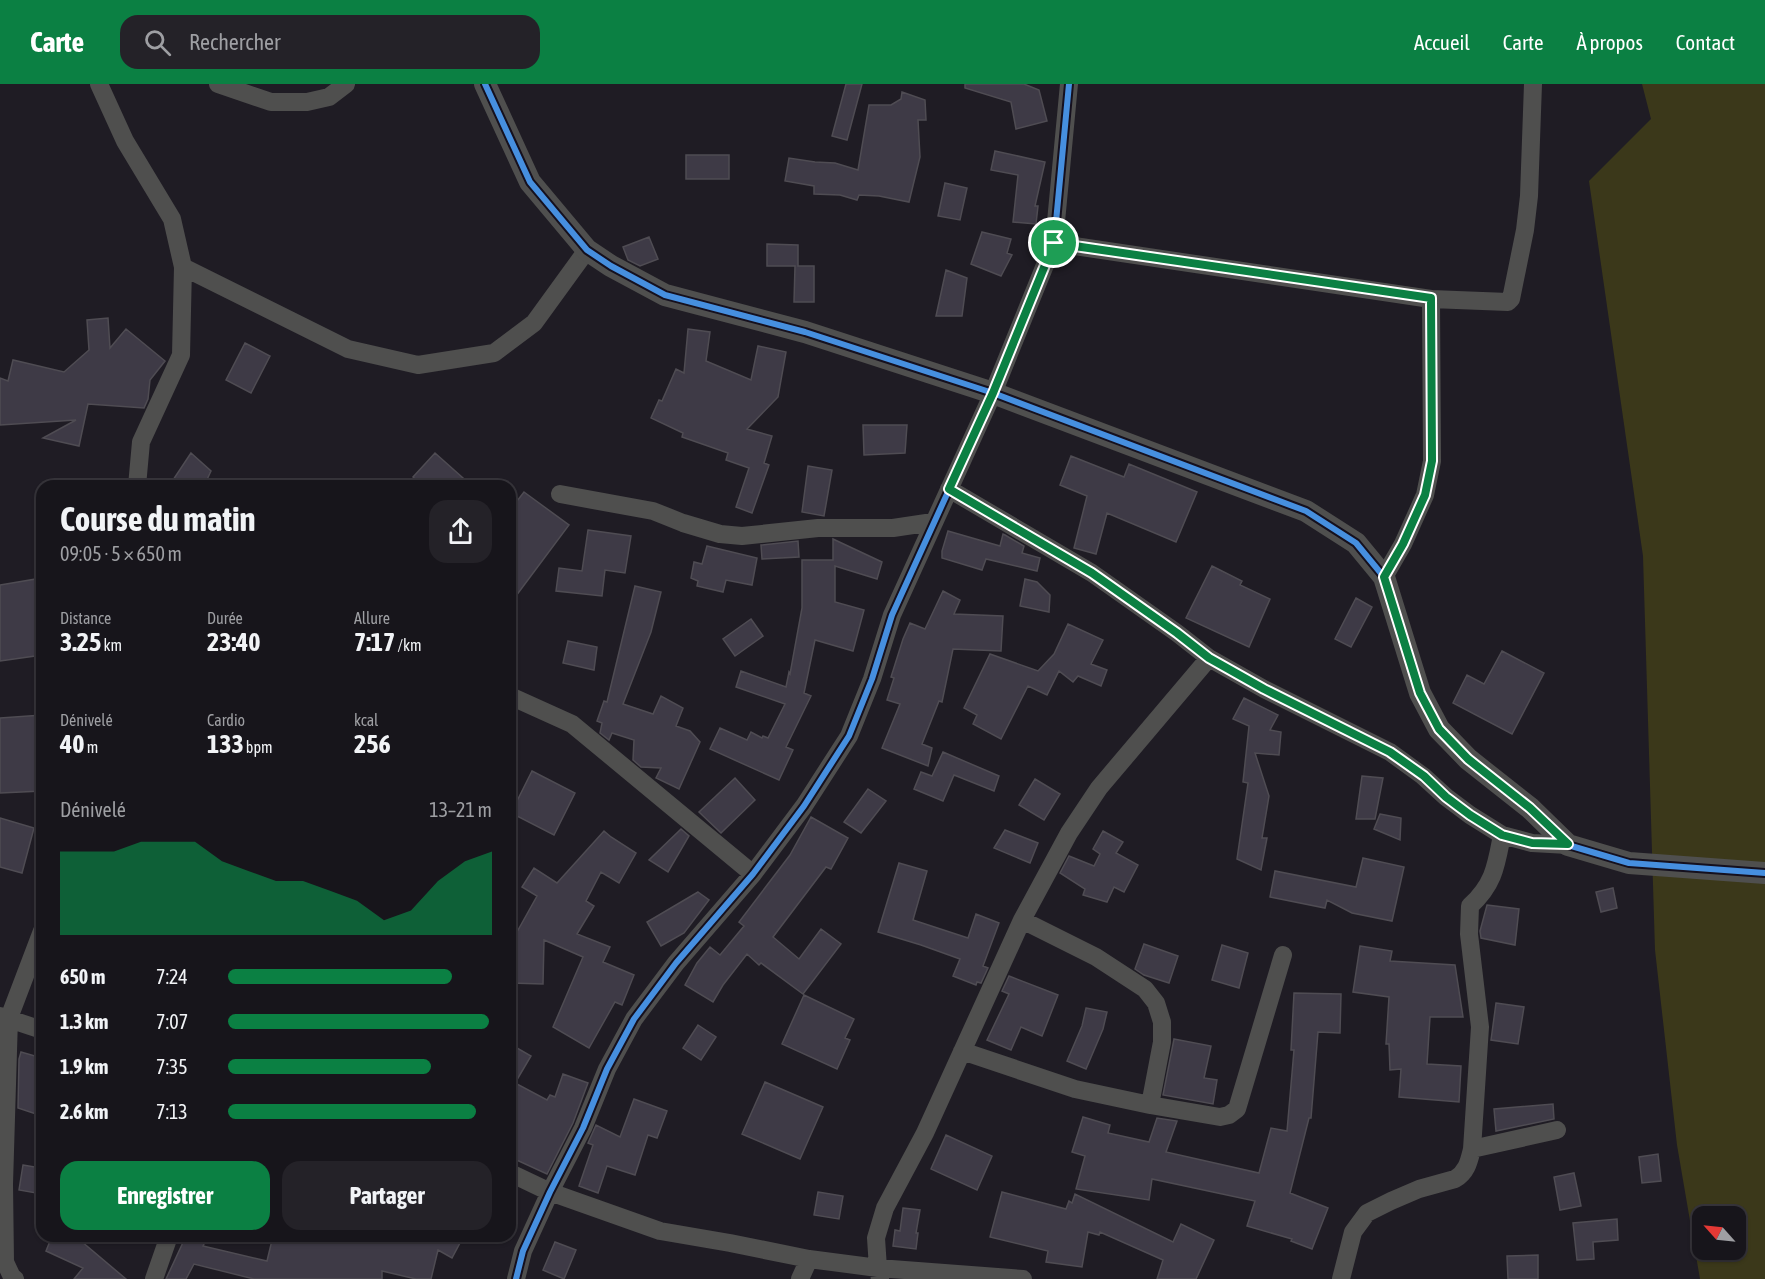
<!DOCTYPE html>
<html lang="fr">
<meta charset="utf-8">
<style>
body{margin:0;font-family:"Asap Condensed",sans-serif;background:#242228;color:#f1f3f6;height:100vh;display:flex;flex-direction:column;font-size:22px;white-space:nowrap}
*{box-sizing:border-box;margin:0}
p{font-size:20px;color:#9e9fa3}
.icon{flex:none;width:33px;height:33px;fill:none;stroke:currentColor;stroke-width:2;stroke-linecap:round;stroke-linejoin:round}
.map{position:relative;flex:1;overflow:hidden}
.details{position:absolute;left:36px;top:396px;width:480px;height:762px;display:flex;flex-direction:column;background:#17151b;border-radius:18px;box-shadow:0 2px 4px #0004,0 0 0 2px #36343a}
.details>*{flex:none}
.needle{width:39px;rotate:297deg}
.buttons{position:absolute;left:1692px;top:1122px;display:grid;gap:12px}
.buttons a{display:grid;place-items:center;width:54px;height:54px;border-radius:12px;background:#17151b;box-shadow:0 2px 4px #0004,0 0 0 2px #36343a;font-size:30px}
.pin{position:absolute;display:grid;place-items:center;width:51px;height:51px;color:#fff;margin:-26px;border:3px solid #fff;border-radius:50%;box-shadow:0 2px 6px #0007}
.round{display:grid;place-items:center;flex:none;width:63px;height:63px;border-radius:18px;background:#242228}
.overview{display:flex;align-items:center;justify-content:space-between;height:102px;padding:0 24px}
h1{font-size:33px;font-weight:700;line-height:45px}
.metrics{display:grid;grid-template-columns:repeat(3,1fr);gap:9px;height:102px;padding:6px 24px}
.metrics div{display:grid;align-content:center}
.metrics b{font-size:26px;font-weight:700}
.metrics small{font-size:16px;font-weight:400}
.metrics p{font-size:16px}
.chart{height:168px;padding:12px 24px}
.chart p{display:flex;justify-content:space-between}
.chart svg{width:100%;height:108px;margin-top:6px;fill:#0b8043;opacity:.7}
.button{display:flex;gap:12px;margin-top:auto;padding:12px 24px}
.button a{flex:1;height:69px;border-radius:18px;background:#0b8043;color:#fff;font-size:24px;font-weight:700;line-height:69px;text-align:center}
.button a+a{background:#242228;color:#f1f3f6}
ul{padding:0 24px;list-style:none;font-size:20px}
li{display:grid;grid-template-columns:96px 72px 1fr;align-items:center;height:45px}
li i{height:15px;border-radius:8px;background:#0b8043}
header{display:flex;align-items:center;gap:36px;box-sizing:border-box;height:84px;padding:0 30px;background:#0b8043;color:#fff}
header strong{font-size:28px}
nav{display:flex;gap:33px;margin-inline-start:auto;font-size:21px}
.search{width:420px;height:54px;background:#242228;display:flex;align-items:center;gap:15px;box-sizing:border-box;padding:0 21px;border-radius:18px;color:#9e9fa3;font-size:22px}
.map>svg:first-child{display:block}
</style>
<header>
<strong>Carte</strong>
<div class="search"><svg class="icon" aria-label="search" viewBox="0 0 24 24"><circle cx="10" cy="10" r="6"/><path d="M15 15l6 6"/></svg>Rechercher</div>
<nav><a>Accueil</a><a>Carte</a><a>À propos</a><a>Contact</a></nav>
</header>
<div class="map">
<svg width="1765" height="1195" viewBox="0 0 1765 1195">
<rect width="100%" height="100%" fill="#1f1c24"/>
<path fill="#3b381a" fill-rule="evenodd" d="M1642,0H1765V1195H1700L1677,1061L1655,866L1643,472L1589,97L1651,35ZM1702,1132H1736V1166H1702Z"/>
<path fill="#3e3a46" stroke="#4f4c53" stroke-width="1.5" d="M846,0H862L847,56L832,52Z
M965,0H1024L1039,6L1047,37L1016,45L1011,18L965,4Z
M902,8L925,16L926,36H918L920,73L909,118L879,112L859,111L857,116L840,111L814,110V102L785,97L789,74L815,78L835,79L858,86L869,21H891L901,15Z
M995,67L1045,78L1035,122H1038L1036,140L1013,138L1018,91L991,86Z
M686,71H729V95H686Z
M945,99L967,104L960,136L938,132Z
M982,148L1011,155L1007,169L1012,171L1001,192L971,180Z
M649,153L658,175L640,182L628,176L623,163Z
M767,160L798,161V182H814V218H794L795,182H767Z
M946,186L967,194L962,232H936Z
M108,234L110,264L126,245L165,277L150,296L148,315L144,324L88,320L79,362L43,354L76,336L0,341V294L8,297L13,276L64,288L89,266L87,236Z
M688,245L710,248L706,277L751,296L758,262L786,268L778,313L747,345L772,352L764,379L769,381L752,429L736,423L749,384L726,376L728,369L682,353L683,349L651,334L659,316L662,317L676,285L684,289Z
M245,259L270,272L251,309L226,296Z
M863,341H907L905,369L864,371Z
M191,369L211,387L204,402H169Z
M435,369L472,402H422L413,393Z
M1071,372L1124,393L1129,380L1197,408L1176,458L1107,429L1096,470L1074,464L1087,412L1060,401Z
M808,382L832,386L824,432L802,428Z
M524,408L569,441L510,520V426Z
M588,446L631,452L625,489L605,486L602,512L556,507L559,484L582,487Z
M948,447L1000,462L1003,450L1005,451L1024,462L1022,469L1040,474L1037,487L986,475L982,486L942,474V467Z
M833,455L882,478L877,495L835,482V518L864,526L853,567L815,556L804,609L811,612L786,663L793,666L779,696L710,665L720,644L747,656L751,648L762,654L763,652L768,654L785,620L736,603L741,587L786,603L789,588L790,590L802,524V476H833Z
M798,457L799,473L762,475L761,461Z
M707,462L757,474L752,501L726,496L723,508L697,502L698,497L691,494L694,478L702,480Z
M1212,482L1242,497L1240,501L1270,515L1249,563L1186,534Z
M42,494V571L0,577V501Z
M1025,495L1037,498L1050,511L1049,528L1020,522Z
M635,502L661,508L651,548L623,620L653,630L661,612L683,624L676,642L690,647L700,658L679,705L656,694L661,684L641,683L633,676L634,656L612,649L609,656L600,649L602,639L597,637L604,617L607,618Z
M943,507L960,516L954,530L1003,532L1001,567L953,565L942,618L939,617L922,660L932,664L928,682L882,664L900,620L887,616L894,594L891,593L903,555L910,539L925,545Z
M1356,514L1372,523L1351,563L1335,555Z
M751,535L763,552L735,572L723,555Z
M1068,540L1103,556L1091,580L1107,586L1101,602L1078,592L1073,598L1059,587L1047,611L1028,602L1001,655L973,640L977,631L964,624L990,570L1038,587L1054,570Z
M568,557L597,563L594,586L563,579Z
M1502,567L1544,589L1512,650L1453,619L1467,591L1484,600Z
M1244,614L1278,631L1270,646L1281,648L1279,671L1255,669L1269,712L1262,754H1267L1261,786L1237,775L1248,699L1243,698L1249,642L1233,635Z
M42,631V707L0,709V634Z
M943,668L999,692L994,707L954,691L943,717L914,705L921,688L932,692Z
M532,687L575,709L554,751L511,729Z
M1362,692L1383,694L1375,735H1356Z
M735,694L755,716L721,749L699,728Z
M1035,695L1060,710L1044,736L1019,721Z
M868,705L886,717L861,749L844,738Z
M1380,730L1401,734L1400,756L1374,745Z
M811,733L848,754L831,785L826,783L773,853L799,875L821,845L841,860L803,910L761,879L759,881L747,870L723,901L713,918L685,901L697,879L710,863L720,871L744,842L739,838L790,771Z
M0,734L34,744L22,789L0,783Z
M681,745L689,752L668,788L649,776Z
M1005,746L1038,759L1030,779L994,764Z
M604,747L611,753L636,769L619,799L601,788L586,817L594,822L577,850L610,863L603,878L634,891L622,921L615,918L589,964L553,943L583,873L544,856L543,900L510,899V855H513L537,812L522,803L534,784L557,799Z
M1103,747L1123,758L1116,769L1138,781L1124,808L1114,803L1107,818L1083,811L1085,805L1060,789L1069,772L1094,782L1100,770L1093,765Z
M1363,774L1404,783L1392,837L1352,829L1327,816L1325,824L1270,813L1275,787L1356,803Z
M899,779L927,787L913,836L968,854L976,830L999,839L983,882L988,884L981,899L977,898L976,901L953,892L960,875L921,861L878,848Z
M1613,804L1617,824L1601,828L1596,808Z
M698,808L709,816L684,849L661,862L647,838Z
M1487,821L1519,825L1515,861L1481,854L1480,847Z
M1144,860L1178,872L1169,899L1144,891L1135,885Z
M1222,861L1248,869L1239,904L1212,896Z
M1360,862L1392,867L1390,877L1455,881L1463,933H1430L1427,980L1461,982L1459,1018L1399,1013L1401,985L1390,986L1389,960H1386L1389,913L1353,908Z
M1009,892L1058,911L1042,952L1021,943L1011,966L987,956L1009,910L1002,907Z
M1294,909L1341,910L1340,949L1318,948L1311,1034H1309L1290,1109L1328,1124L1312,1165L1291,1157L1292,1155L1247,1142L1255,1117L1152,1095L1149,1116L1076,1105L1085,1072L1072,1068L1083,1033L1110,1041L1108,1049L1149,1058L1157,1034L1177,1037L1166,1068L1259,1089L1271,1044L1287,1047L1294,966H1291Z
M804,911L854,935L845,954L850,956L837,985L782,960Z
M1496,919L1524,923L1518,960L1491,956Z
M1086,924L1107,928L1103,945L1086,985L1067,977L1082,942Z
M698,941L716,953L701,976L683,964Z
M1174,955L1211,962L1204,994L1217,996L1213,1020L1163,1011Z
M510,960L531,972L515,999L547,1016L550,1011L555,1013L563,990L588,999L573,1039L547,1090L510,1073Z
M21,968L42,974V1032L18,1024L19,975Z
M765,998L823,1023L800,1075L742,1050Z
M634,1015L667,1027L657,1054L648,1051L635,1091L607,1082L598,1109L579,1102L593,1061L588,1059L596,1041L620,1053Z
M1553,1020L1554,1035L1496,1047L1494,1025Z
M946,1051L992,1072L977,1106L931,1085Z
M1658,1070L1661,1097L1642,1099L1639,1073Z
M23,1081L41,1084L36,1109L19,1106Z
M1574,1089L1581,1122L1560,1126L1554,1093Z
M818,1108L843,1112L839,1135L814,1131Z
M1002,1108L1066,1125L1069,1117L1072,1119L1075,1110L1173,1158L1181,1140L1214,1156L1196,1195H1157L1163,1176L1100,1148L1099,1151L1088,1148L1082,1183L1046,1178L1048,1167L990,1153Z
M903,1124L920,1126L916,1149H918L916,1165L893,1162L895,1146L900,1147Z
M1617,1135L1618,1156L1593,1158L1594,1175L1577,1176L1573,1139Z
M52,1152H75L126,1195H74L83,1184L46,1167Z
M186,1152H208L203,1162L267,1177L273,1152H451L461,1157L452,1174L438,1166L431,1195H416L382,1187V1195H254L194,1180L186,1195H166Z
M555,1158L576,1166L564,1195L543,1186Z
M1538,1171V1195H1508L1507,1172Z"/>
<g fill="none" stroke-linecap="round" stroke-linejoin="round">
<path stroke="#4f4f4e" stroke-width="18" d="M99,0L125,57L172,135L183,183L181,271L141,358L137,402
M218,0L271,18H307L329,13L346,0
M1054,159L1431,215L1432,377L1425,411L1403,460L1384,493
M183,183L348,265L418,281L494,269L534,239L587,166
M1431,215L1508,218L1511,215L1525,146L1529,112L1533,0
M949,405L1092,489L1177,549L1209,574L1264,605L1390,668L1423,692L1446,713L1470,731L1502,751L1532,759L1568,761
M560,410L653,427L683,439L720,450L742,452L818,444H893L933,438
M510,612L572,640L753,790
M1022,836L1096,873L1145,905L1156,919L1162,938V958L1150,1021
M0,932L42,946
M962,967L1075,1005L1150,1021L1220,1033L1229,1031L1237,1025L1283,871
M1472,1065L1557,1046
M510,1089L550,1108L660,1147L730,1159L809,1175L878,1184L1023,1195
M15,1195L12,1193L5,1178L4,1100L9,934L42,847
M154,1195L169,1152
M516,1195L523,1167L550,1108L583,1044L607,985L634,935L676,879L753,790L804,722L849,652L872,595L892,531L993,309L1054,159L1069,0
M800,1195L809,1175
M880,1195L878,1184L876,1154L885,1124L925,1049L1022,836L1069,749L1099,704L1209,574
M1341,1195L1353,1148L1367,1129L1391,1117L1419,1105L1455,1095C1467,1088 1469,1077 1472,1065L1480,943L1469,850L1470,822C1494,800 1496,782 1502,751"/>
<path stroke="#4f4f4e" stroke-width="22" d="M485,0L530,98L587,166L611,182L665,211L805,248L993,309L1306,427L1356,459L1384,493L1420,609L1439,645L1468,675L1530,724L1568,761L1629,779L1765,789"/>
<defs>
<path id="cycleway" d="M485,0L530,98L587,166L611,182L665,211L805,248L993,309L1306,427L1356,459L1384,493L1420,609L1439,645L1468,675L1530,724L1568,761L1629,779L1765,789
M516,1195L523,1167L550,1108L583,1044L607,985L634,935L676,879L753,790L804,722L849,652L872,595L892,531L993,309L1054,159L1069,0"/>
</defs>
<use href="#cycleway" stroke="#15101e" stroke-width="10"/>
<use href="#cycleway" stroke="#468fdf" stroke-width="6"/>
</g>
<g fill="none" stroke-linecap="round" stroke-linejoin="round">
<defs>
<path id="route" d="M1054,159L1431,214L1432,377L1425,411L1403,460L1384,493L1420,609L1439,645L1468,675L1530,724L1568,760L1532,759L1502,751L1470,731L1446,713L1424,692L1390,668L1264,605L1209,574L1177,549L1092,489L949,405L993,309Z"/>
</defs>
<use href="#route" stroke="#fff" stroke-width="12"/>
<use href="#route" stroke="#0b8043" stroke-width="8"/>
</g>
</svg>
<div class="buttons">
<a><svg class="needle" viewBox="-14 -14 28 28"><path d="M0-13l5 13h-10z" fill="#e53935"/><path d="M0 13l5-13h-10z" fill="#9e9fa3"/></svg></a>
</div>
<div class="pin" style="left:1054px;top:159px;background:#1e9e55"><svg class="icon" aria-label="arrive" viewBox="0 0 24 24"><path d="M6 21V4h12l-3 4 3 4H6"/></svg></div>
<section class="details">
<div class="overview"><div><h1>Course du matin</h1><p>09:05 · 5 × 650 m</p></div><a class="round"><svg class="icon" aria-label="share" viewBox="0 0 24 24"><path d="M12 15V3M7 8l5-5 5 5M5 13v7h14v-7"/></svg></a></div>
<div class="metrics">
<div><p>Distance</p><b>3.25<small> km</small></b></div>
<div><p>Durée</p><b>23:40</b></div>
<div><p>Allure</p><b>7:17<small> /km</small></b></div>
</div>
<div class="metrics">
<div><p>Dénivelé</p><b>40<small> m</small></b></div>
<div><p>Cardio</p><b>133<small> bpm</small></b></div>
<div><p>kcal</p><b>256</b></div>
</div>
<div class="chart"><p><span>Dénivelé</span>13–21 m</p>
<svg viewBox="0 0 160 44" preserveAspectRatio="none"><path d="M0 44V10L10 10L20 10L30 6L40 6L50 6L60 14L70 18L80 22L90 22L100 26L110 30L120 38L130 34L140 22L150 14L160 10V44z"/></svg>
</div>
<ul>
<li><b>650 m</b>7:24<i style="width:85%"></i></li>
<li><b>1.3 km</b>7:07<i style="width:99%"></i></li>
<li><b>1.9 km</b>7:35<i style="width:77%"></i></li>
<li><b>2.6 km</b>7:13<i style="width:94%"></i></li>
</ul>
<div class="button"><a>Enregistrer</a><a>Partager</a></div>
</section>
</div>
